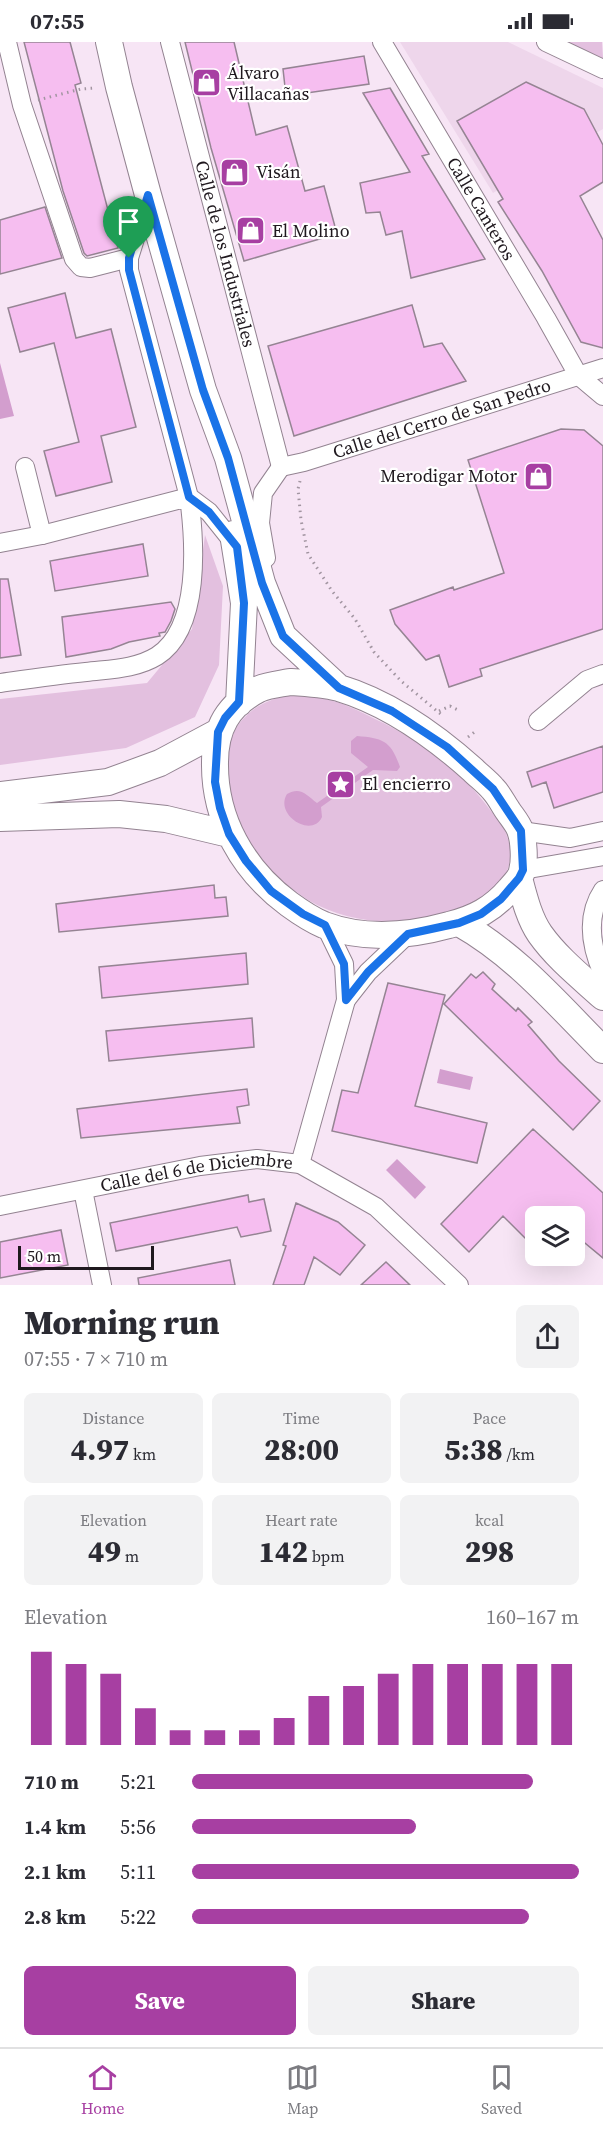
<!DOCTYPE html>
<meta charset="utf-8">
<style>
body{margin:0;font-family:"Source Serif 4",serif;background:#f2f2f3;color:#2b2b33;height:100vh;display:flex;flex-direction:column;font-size:22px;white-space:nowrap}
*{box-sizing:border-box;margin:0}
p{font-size:20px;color:#7c7c81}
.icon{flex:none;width:33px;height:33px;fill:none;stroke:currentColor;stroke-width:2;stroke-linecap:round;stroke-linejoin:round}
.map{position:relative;height:1243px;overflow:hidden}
.drawer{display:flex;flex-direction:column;background:#fff;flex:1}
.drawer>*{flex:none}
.controls{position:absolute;left:525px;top:1164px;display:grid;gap:12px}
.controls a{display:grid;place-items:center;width:60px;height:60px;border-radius:9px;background:#fff;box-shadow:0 6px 24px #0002;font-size:30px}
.scale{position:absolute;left:18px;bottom:15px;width:136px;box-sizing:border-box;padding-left:6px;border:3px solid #1f181e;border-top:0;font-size:16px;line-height:21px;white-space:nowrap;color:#1f181e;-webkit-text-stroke:4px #fff;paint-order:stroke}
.pin{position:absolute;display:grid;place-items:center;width:51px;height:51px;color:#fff;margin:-62px -26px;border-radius:50% 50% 50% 0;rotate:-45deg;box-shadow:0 0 6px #0007}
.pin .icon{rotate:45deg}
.round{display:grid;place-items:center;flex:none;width:63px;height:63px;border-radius:9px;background:#f2f2f3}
.headline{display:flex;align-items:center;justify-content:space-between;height:102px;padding:0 24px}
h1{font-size:33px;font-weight:800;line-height:45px}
.figures{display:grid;grid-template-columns:repeat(3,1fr);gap:9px;height:102px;padding:6px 24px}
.figures div{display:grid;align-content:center;border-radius:9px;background:#f2f2f3;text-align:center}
.figures b{font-size:30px;font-weight:800}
.figures small{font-size:16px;font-weight:400}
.figures p{font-size:16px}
.chart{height:168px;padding:12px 24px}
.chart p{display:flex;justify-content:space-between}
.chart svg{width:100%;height:108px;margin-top:6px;stroke:#a73fa2;stroke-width:6}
.primary-button{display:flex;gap:12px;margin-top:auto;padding:12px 24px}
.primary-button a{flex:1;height:69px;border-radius:9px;background:#a73fa2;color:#fff;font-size:24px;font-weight:800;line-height:69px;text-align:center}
.primary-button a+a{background:#f2f2f3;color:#2b2b33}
ul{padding:0 24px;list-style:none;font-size:20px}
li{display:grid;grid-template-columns:96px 72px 1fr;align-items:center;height:45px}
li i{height:15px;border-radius:8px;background:#a73fa2}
.status{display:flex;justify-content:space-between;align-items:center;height:42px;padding:0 30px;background:#fff;direction:ltr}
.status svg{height:16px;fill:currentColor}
.tabs{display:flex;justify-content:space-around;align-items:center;height:84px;border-top:2px solid #e1e1e2;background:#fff;font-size:16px;color:#7c7c81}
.tabs a{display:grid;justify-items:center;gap:3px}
.tabs .on{color:#a73fa2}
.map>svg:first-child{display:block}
</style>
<div class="status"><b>07:55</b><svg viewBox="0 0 49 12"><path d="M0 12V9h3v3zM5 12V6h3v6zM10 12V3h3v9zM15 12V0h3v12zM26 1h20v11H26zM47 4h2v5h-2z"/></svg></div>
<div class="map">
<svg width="603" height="1243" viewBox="0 0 603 1243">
<rect width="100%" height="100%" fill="#f7e5f5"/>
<path fill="#eed6eb" d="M400,0H508L603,46V87L493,151Z"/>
<path fill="#e3c0df" d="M568,0H602L603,16H602Z
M205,493L223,544L219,623L195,675L126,706L0,723V657L147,641L192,587Z
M289,653C301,654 313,655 325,657C341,660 360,669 375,677C420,698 462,729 491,769C495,775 501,781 504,787C530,840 472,866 431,875C390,884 345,880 308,858C288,845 266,826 252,806C230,774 213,705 245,675C257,662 272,657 289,653Z"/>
<path fill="#d39ece" d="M0,321L14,374L0,377Z
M357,694C383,696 391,699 400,725L397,729L373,728L321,765L322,775C312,797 274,773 287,752C300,744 307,753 317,761L368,725L351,711V699Z
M440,1027L473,1035L470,1048L437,1041Z
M397,1117L426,1145L415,1157L386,1128Z"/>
<path fill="#f6bef0" stroke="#958493" stroke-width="1.5" d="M24,0H70L81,41L75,43L118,206L87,214L84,211L63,149Z
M185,0H234L256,93L287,84L305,149L324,144L337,192L244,219L211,106Z
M364,14L369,42L286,54L283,27Z
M526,40L584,67L603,103V140L580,154L603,198V306L581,300L542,229L498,160L503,157L457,79Z
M390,46L429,112L422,114L485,217L411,236L402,189L386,193L380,170L366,171L360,141L410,130L363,51Z
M45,165L62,216L0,232V178Z
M65,251L76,296L111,287L136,385L101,394L112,440L56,454L44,409L79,400L54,301L20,310L8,266Z
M412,263L424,305L442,301L466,339L294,394L268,304Z
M561,387L584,388L603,404V587L480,627L482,634L449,645L439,613L426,618L395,582L390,568L453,545L454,548L504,531L468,418Z
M143,502L148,534L55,549L50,519Z
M0,537H8L21,613L0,616Z
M171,560L175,567L171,579L165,590L159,591L160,594L129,600L111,607L66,615L62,575Z
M603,704V750L554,766L546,740L532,745L527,730Z
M214,843L215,856L226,855L228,874L59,890L56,862Z
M246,911L248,942L102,956L99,925Z
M483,930L495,942L492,947L516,969L518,966L532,980L528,983L559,1019L600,1059L573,1088L444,962L471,932L476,936Z
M388,941L445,953L415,1064L487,1081L477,1121L332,1089L342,1048L358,1051Z
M252,976L254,1005L109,1019L106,989Z
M247,1047L249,1063L237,1065L240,1081L81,1096L77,1067Z
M533,1087L603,1151V1216L574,1192V1174H536V1207L503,1174L469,1210L441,1182Z
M248,1153L249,1160L264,1157L271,1189L241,1195L237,1185L116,1209L110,1181Z
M296,1161L338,1180L365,1203L340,1233L314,1215L304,1243H273L286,1204L283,1203Z
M61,1188L68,1223L0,1236V1200Z
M230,1218L235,1243H139L138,1236Z
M386,1220L410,1243H361Z"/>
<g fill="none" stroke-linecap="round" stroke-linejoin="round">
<defs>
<g id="street">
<path d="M7,0L22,63L74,217L81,225L90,226L129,216"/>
<path id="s1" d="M170,0L281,425"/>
<path id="s2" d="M382,0L546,276L578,333L603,354"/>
<path d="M546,0L603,27"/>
<path d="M148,155L129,216V228L189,455L209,470L237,505"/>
<path d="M25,425L42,493"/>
<path id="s3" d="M281,425L304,420L603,326"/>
<path d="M0,501L42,493L189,455C195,500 201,586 157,614C136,627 110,627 86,630C57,633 29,637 0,641"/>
<path d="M266,516L260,481L263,451L281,425"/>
<path d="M538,679L587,638L603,632"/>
<path d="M521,789L570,796L603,789"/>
<path d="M523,828L603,814"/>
<path d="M603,848C585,875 591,905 603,932"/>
<path d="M346,958L368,930L408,892"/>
<path d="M300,1122L346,958L344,922L325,883"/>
<path d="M83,1148L102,1243"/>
<path id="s4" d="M0,1164L200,1124L257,1117L300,1122L376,1165L459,1243"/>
</g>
<path id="secondary" d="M109,0L119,45L148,153L203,348L228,416L262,541L283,594L339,646
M233,492L244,561L239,661
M290,640C306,641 323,642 339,646C389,661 435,694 473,728C479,734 487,740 493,747C499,753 503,762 508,769C512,775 518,782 520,788C524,798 525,819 522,829C521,836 514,842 510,847C493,867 474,877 449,883C409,894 364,898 324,883C312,878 300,870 289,862C243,828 214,777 215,720C215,686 228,663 259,647C268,643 280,642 290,640Z
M0,753L108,740L160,721L218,690
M0,776L119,772L166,777L229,792
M519,836C524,855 529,876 540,892C557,916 581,935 603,955
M459,881C516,913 557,962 603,1008"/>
</defs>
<use href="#street" stroke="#938391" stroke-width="20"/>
<use href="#secondary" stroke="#938391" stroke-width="28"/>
<path stroke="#a295a1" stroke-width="3" stroke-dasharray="1.5 4.5" stroke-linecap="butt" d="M38,58L81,47L96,46
M300,439L298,447L301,478L308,512L332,549L355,577L374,610L401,639L443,674
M439,669L450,664L458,668
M468,695L476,689"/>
<use href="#street" stroke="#fff" stroke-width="18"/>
<use href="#secondary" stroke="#fff" stroke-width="26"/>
</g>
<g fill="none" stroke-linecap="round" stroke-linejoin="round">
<defs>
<path id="route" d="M148,153L203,348L228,416L262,541L283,594L339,646L392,669L447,705L493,747L521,789L523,828L519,836L501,857L481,872L459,881L408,892L368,930L346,958L344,922L325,883L303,872L271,849L246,819L229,792L220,766L215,740L218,690L225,676L239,660L244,561L237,505L209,470L189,455L129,228V216Z"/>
</defs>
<use href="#route" stroke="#fff" stroke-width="12"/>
<use href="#route" stroke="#1a73e8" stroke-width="8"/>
</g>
<defs>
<symbol id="shop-square" viewBox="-11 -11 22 22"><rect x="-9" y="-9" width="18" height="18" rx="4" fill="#a73fa2" stroke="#fff"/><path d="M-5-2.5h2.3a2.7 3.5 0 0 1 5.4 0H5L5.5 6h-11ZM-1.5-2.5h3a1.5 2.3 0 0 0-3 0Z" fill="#fff"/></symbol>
<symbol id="sight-square" viewBox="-11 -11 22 22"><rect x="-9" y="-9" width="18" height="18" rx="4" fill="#a73fa2" stroke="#fff"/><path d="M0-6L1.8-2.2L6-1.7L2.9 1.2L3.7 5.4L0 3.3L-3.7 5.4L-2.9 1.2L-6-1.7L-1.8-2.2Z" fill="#fff"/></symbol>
</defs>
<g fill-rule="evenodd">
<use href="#shop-square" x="190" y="24" width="33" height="33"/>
<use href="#shop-square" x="218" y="114" width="33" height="33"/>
<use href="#shop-square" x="234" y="172" width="33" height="33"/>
<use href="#shop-square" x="522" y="418" width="33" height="33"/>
<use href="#sight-square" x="324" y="726" width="33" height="33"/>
</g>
<g text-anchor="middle" stroke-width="4.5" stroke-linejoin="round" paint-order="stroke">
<g font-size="18" fill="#1f181e" stroke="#fff" text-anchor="start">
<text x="227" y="37">Álvaro<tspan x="227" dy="21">Villacañas</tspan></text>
<text x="256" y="136">Visán</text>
<text x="272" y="195">El Molino</text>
<text x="517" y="440" text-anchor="end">Merodigar Motor</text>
<text x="362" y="748">El encierro</text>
</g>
<g font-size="18" fill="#1f181e" stroke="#fff">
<text dy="6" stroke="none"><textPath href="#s2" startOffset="194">Calle Canteros</textPath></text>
<text dy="6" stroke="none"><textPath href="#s1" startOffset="219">Calle de los Industriales</textPath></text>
<text dy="6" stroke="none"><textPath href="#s3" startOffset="168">Calle del Cerro de San Pedro</textPath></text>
<text dy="6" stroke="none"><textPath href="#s4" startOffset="200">Calle del 6 de Diciembre</textPath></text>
</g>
</g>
</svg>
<div class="controls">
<a><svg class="icon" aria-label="layers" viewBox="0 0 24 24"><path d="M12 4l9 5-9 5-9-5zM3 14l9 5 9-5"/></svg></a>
</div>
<div class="scale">50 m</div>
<div class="pin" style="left:129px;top:216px;background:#1e9e55"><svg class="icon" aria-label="arrive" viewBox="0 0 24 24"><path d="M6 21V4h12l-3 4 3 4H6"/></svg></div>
</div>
<section class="drawer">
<div class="headline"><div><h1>Morning run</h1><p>07:55 · 7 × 710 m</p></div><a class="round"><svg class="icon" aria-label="share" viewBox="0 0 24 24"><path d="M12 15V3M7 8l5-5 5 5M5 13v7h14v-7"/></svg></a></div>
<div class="figures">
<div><p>Distance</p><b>4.97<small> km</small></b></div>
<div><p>Time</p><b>28:00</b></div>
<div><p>Pace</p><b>5:38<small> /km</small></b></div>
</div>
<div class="figures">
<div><p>Elevation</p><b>49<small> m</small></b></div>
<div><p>Heart rate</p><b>142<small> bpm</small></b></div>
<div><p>kcal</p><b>298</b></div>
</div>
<div class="chart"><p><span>Elevation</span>160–167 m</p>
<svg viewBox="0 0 160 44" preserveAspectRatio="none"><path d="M5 44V6M15 44V11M25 44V15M35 44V29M45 44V38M55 44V38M65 44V38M75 44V33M85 44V24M95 44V20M105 44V15M115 44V11M125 44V11M135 44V11M145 44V11M155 44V11"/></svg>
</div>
<ul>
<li><b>710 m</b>5:21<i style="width:88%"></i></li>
<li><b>1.4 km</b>5:56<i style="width:58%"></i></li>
<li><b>2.1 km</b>5:11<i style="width:100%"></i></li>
<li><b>2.8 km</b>5:22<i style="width:87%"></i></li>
</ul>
<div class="primary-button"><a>Save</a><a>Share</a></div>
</section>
<nav class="tabs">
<a class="on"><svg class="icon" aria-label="home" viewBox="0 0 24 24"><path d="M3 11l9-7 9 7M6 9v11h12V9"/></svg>Home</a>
<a><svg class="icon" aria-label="map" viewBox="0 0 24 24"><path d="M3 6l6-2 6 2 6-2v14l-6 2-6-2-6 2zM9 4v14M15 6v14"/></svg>Map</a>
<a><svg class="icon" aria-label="saved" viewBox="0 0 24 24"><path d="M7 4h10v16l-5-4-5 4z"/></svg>Saved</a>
</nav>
